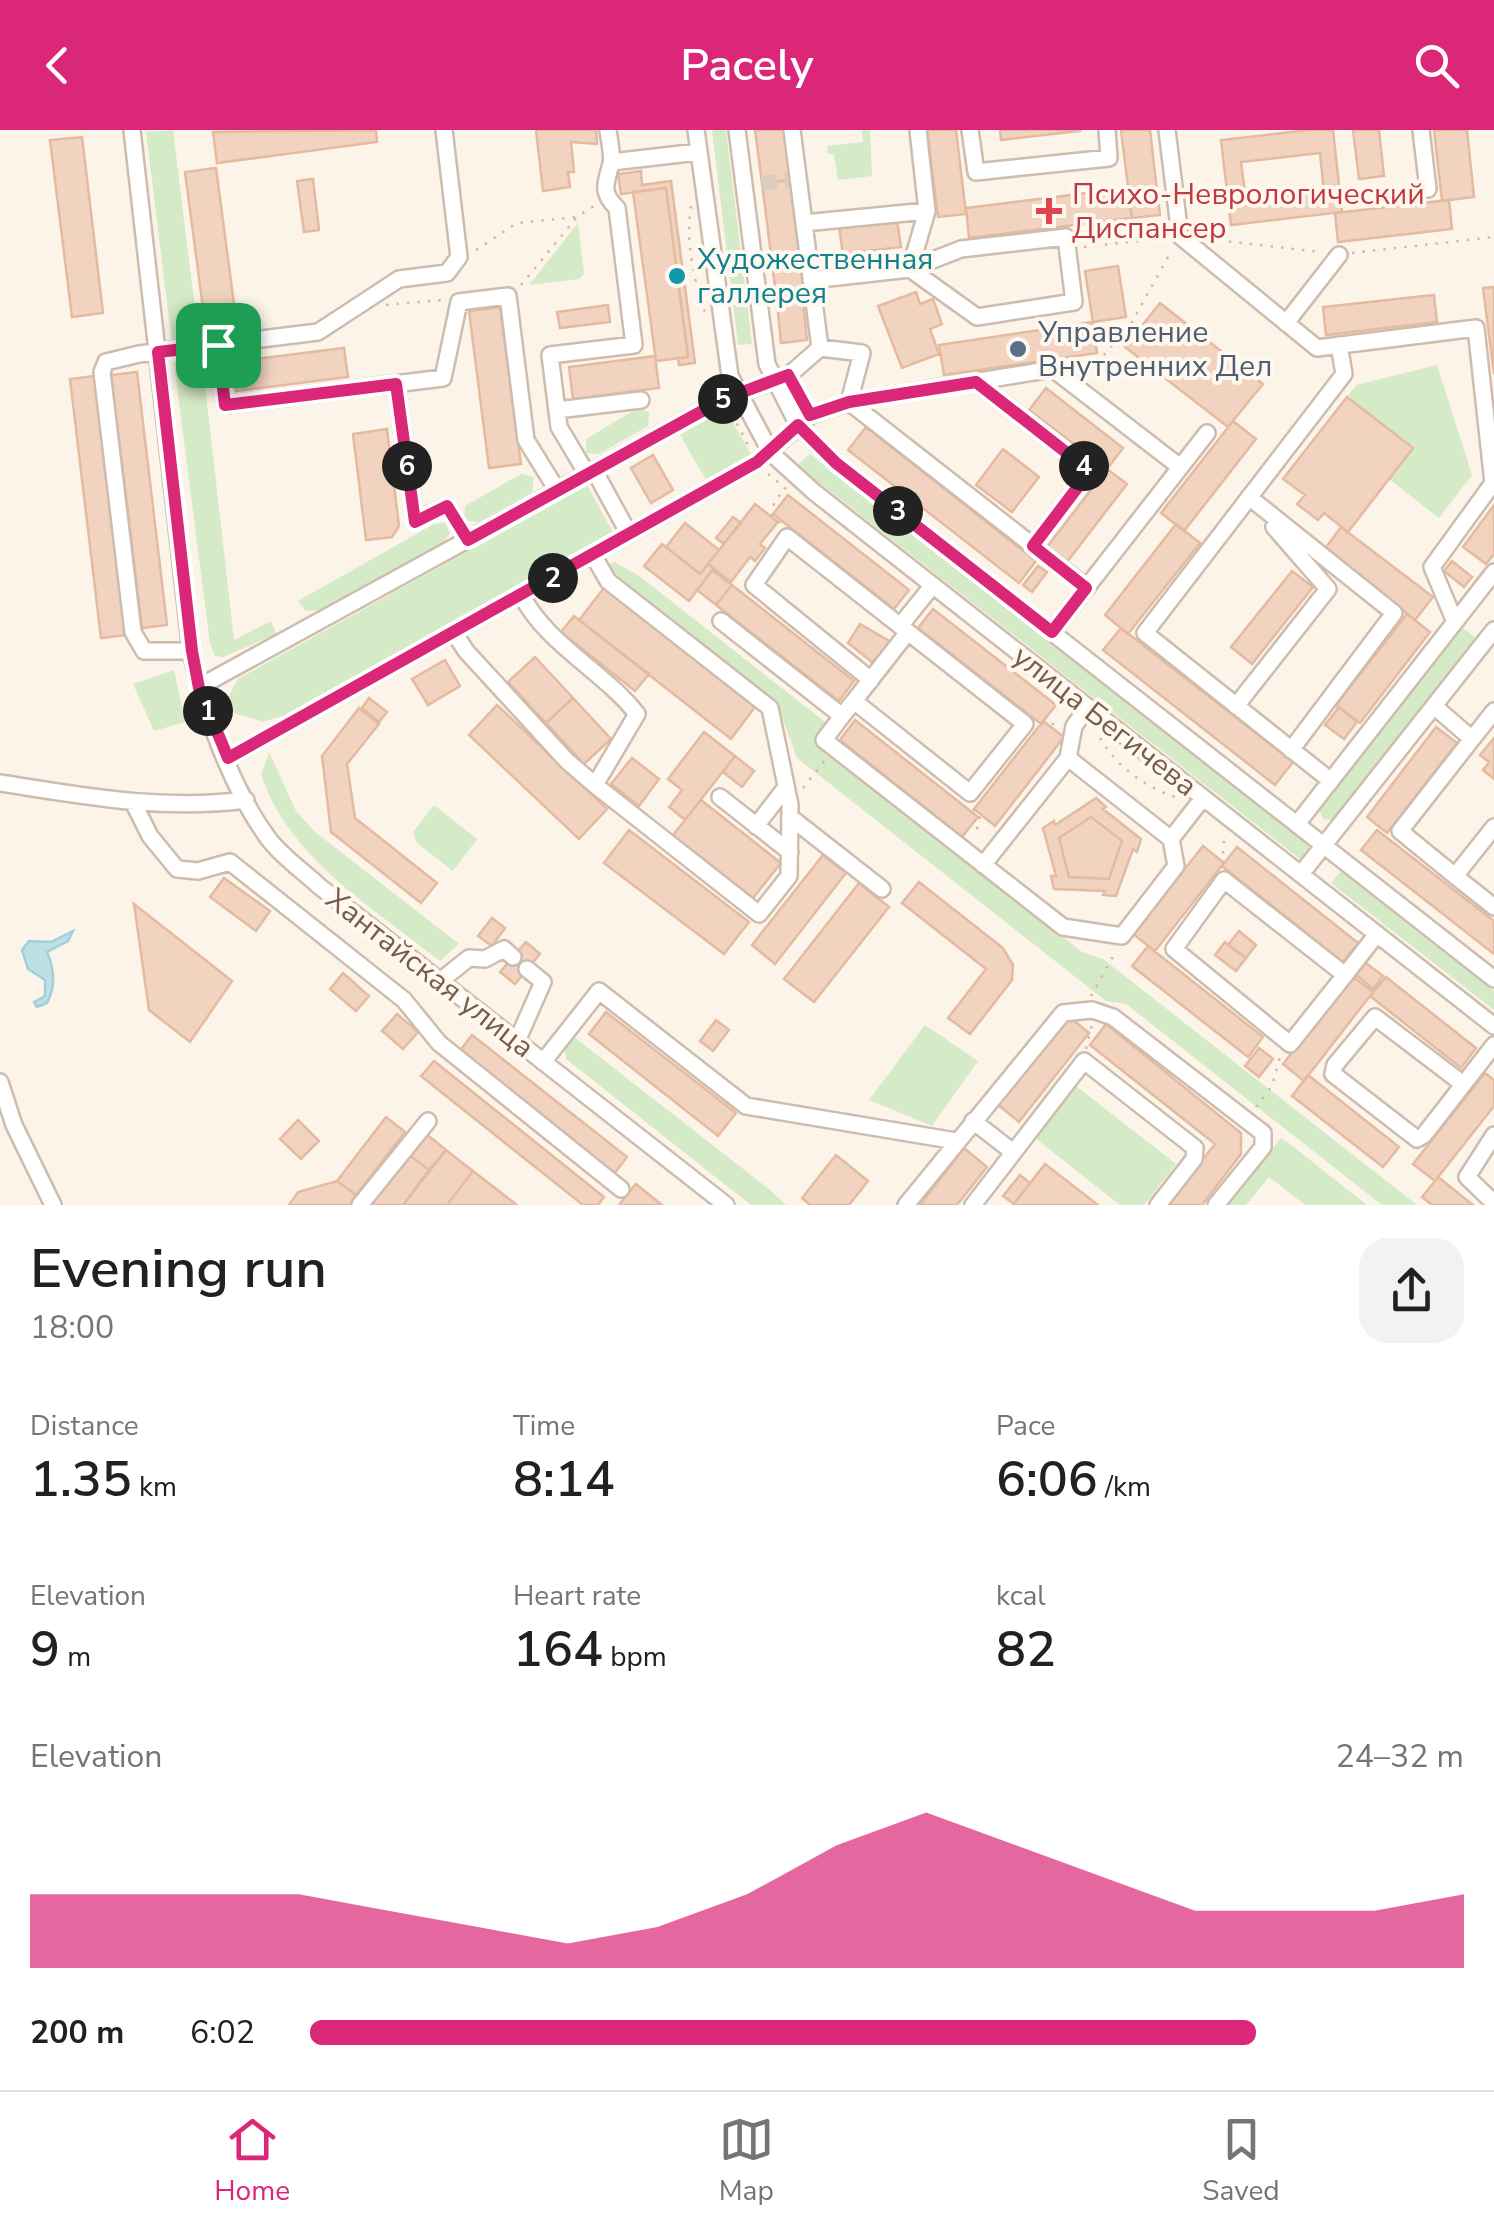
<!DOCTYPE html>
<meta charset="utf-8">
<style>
body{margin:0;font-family:"Nunito Sans",sans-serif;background:#f2f2f2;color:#202124;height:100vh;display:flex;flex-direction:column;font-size:38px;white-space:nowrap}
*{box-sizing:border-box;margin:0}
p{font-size:32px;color:#757577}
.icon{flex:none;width:55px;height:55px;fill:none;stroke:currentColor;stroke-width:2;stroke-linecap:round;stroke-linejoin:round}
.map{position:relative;height:1075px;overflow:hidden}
.drawer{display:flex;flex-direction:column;background:#fff;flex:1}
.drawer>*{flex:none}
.pin{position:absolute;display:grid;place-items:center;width:85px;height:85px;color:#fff;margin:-42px;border-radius:20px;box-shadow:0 5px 15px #0006}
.km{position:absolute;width:50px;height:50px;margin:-25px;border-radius:50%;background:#222;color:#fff;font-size:28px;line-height:50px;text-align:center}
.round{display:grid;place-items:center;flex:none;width:105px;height:105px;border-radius:30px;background:#f2f2f2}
.summary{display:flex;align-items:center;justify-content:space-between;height:170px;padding:0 30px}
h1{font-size:55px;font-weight:600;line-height:75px}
.stats{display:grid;grid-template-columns:repeat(3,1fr);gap:15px;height:170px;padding:10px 30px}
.stats div{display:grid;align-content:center}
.stats b{font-size:50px;font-weight:600}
.stats small{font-size:28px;font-weight:400}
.stats p{font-size:28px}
.chart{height:280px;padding:20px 30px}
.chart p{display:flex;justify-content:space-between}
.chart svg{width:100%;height:180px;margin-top:10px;fill:#db2777;opacity:.7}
ul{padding:0 30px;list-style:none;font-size:32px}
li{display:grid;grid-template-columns:160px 120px 1fr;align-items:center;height:75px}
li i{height:25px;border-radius:12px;background:#db2777}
header{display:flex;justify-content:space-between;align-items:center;height:130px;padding:0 30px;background:#db2777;color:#fff;font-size:45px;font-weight:600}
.tab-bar{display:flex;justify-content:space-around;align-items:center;height:140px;border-top:2px solid #e0e0e0;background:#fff;font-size:28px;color:#757577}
.tab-bar a{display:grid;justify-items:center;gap:5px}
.tab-bar .selected{color:#db2777}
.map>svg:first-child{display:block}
</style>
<header><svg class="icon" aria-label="back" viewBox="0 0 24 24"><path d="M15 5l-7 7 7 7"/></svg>Pacely<svg class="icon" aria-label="search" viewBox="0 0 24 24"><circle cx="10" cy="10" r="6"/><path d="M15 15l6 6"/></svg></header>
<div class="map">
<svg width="1494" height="1075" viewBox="0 0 1494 1075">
<rect width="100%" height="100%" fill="#fcf4e8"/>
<path fill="#d5eac6" d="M173,0L199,211L172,213L146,2Z
M712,0H726L752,214L738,215Z
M862,0H870L872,46L838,50L834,24H828L827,16L863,12Z
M578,93L584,144L579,149L529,155Z
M187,226L205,255L234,510L271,491L276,504L223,527L215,526L210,514L174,233Z
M1437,235L1472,345L1439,388L1389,349L1413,317L1347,267L1356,255Z
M724,277L751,324L706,350L679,303Z
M638,278L649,282L648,296L599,324L586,323V309Z
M810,324L1310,717L1313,721L1300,729L808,344L799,334Z
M521,344L534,347L532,362L478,392L464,390L465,376Z
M587,355L613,402L287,584L263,592L234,583L228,567L238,549Z
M445,393L450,403L444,412L324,480L306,481L298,471L434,394Z
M614,432L638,445L825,592L819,616L1082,822L1103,829L1417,1075H1382L1126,874L1106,871L797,628L777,573L628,456L608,436Z
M1460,496L1477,509L1335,690L1323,689L1318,677Z
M174,540L185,592L154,601L133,554Z
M269,622L296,681L314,701L459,814L440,831C372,777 291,730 261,645Z
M434,675L477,709L453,741L416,712L413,702Z
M1341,741L1494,861V880L1331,753Z
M925,895L978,931L932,996L869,970Z
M574,907L770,1060L786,1075H751L566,929L565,919Z
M1076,956L1176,1034L1144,1075H1120L1035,1008Z
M1281,1008L1286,1011L1367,1075H1305L1269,1047L1246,1075H1228Z"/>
<path fill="#bce0e6" stroke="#a3d0d8" stroke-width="2.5" d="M73,801L68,811L47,822C55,840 56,856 47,873L37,877L34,872L45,866V850L28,839L22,820L29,811L51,812Z"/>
<path fill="#f1d3c0" stroke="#e4baa1" stroke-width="2.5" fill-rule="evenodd" d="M376,0L377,12L217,33L213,2Z
M536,0H596L597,14L571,12L574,42H568L570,57L543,61Z
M755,0H784L790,50L762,53Z
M927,0H956L966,84L938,87Z
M1000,0H1080V1L1001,10Z
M1121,0H1150L1157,61L1129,65Z
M1309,0H1333L1342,82L1231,95L1221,10ZM1320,23L1324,62L1246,71L1241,32Z
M1353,0H1379L1384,46L1359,49Z
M1434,0H1467L1474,67L1442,71Z
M82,7L103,183L72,187L50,10Z
M216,38L237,197L206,201L185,42Z
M641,41L642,55L671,51L695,233L679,235L678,228L688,227L666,58L621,64L618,44Z
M313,49L319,100L304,102L297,51Z
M790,50L805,170L777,173L762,53Z
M666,58L688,227L656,231L633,62Z
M1128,58L1132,88L969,108L966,78Z
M1157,61L1160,85L1132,88L1129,65Z
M1449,70L1452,99L1338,112L1335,83Z
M897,90L901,117L843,124L839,97Z
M1118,136L1126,187L1093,192L1085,141Z
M1494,157V244L1483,158Z
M916,162L920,174L933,169L942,194L930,199L939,224L902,238L878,176Z
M1434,165L1437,192L1326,205L1323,177Z
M803,170L807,210L781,213L777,173Z
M1160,173L1263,254L1228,297L1125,217Z
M608,175L610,192L560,198L557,182Z
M500,177L521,334L489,338L469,181Z
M1093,192L1097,223L944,245L939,215Z
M344,218L348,247L236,261L233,232Z
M655,226L659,258L573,269L569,237Z
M137,242L167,495L142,498L111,245Z
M95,246L127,505L101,508L70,249Z
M1046,258L1123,318L1107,339L1029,280Z
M1347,267L1413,318L1348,402L1324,383L1318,390L1297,374L1305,365L1283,349Z
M1233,291L1256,309L1184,401L1161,383Z
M866,297L1036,431L1019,453L848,320Z
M387,299L399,396L392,407L366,410L353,304Z
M1003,319L1039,347L1012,382L976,355Z
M653,325L673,360L651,373L631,338Z
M1107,339L1127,354L1067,432L1047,417Z
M788,365L909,460L894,479L773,384Z
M755,374L778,392L760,414L765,418L755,431L750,427L731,452L708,434Z
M1494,375V424L1486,434L1463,417Z
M733,387L741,393L724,414L716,408Z
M685,393L719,420L700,444L666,417Z
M1176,394L1200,413L1128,504L1105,485Z
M1341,397L1433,467L1415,490L1324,420Z
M662,414L700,444L708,434L714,438L689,471L644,436Z
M1452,431L1472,447L1464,457L1444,441Z
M1038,436L1047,442L1032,462L1023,455Z
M712,440L732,455L716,475L697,460Z
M1292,441L1313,457L1252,534L1231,517Z
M732,455L854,551L839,571L716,475Z
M604,458L755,577L731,609L579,490Z
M933,479L1056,575L1041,594L918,498Z
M1407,484L1430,502L1360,593L1336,575Z
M574,486L649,544L635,561L561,502Z
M860,494L891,512L872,532L848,513Z
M1121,498L1293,632L1275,655L1103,520Z
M535,527L573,568L546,593L508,552Z
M445,530L460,556L428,575L412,549Z
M369,568L387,582L379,592L362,578Z
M573,568L611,609L584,634L546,593Z
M497,575L607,679L579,709L469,605Z
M1339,577L1357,592L1344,609L1325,595Z
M359,578L379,594L347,634L355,688L437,753L421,773L331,702L322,626Z
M855,590L978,687L962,707L840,610Z
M1043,591L1064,607L995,696L974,679Z
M1436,597L1457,613L1387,703L1367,687Z
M704,602L735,626L685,690L669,677L682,660L668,649Z
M1494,608V649L1483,640L1489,632L1480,625Z
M735,626L754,641L742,657L723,642Z
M632,628L659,649L639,676L611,654Z
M1096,668L1106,677L1103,679L1141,709L1137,722L1133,719L1116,766L1103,765L1105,761L1054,759L1051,746H1056L1043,698L1054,691L1055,695ZM1091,687L1122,711L1109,749L1069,747L1059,708Z
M701,670L781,733L753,768L673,705Z
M1091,687L1122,711L1109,749L1069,747L1059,708Z
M629,700L749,792L724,824L604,733Z
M1377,700L1494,791V824L1361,720Z
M1203,716L1224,733L1155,821L1133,804Z
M1237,717L1358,813L1343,832L1222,736Z
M823,725L846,743L775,834L752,815Z
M224,748L270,781L256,801L210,767Z
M919,752L1003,818L1013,835L1012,850L970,904L948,888L986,839L902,773Z
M859,753L889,777L814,872L784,849Z
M134,774L232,851L190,912L149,880Z
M492,788L505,798L492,816L478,806Z
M1239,801L1256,815L1246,828L1228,815Z
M526,812L540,824L515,854L500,842Z
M1225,812L1246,828L1236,841L1215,825Z
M1148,816L1263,907L1248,927L1132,836Z
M1366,833L1383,846L1373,859L1356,845Z
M343,843L369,866L356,881L330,859Z
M1352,846L1373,862L1304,951L1283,934Z
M1386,847L1476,918L1461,938L1370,866Z
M606,882L736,983L718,1006L589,904Z
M397,884L418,902L403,919L382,901Z
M1066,884L1089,903L1019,992L996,973Z
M716,890L729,900L713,921L700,911Z
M1106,894L1241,1003V1024L1202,1075H1167L1215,1014L1090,915Z
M472,905L627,1027L611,1048L456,926Z
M1259,918L1273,929L1259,947L1245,936Z
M434,931L604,1067L598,1075H583L421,946Z
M1485,943L1494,950V976L1435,1051L1413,1034Z
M1308,945L1399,1017L1383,1037L1292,966Z
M386,987L405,1002L356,1065L337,1051Z
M298,990L319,1011L301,1029L280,1009Z
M425,1003L446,1020L429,1040L408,1024Z
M964,1018L987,1037L957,1075H920Z
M446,1020L473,1041L447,1075H403Z
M408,1024L429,1040L403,1075H369Z
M836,1025L868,1051L849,1075H810L802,1068Z
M1045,1034L1098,1075H1013Z
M473,1041L517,1075H447Z
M1020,1045L1030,1053L1014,1074L1003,1066Z
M1438,1047L1473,1075H1432L1422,1067Z
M337,1051L356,1065L350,1075H289L298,1062Z
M636,1054L662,1075H619Z"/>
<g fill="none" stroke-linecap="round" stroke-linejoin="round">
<path stroke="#dbcec1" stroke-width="15" stroke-dasharray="15 8" stroke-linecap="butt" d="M762,53L790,50"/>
<defs>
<path id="minor" d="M132,0L191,521C203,580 232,659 268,708C281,726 303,741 319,756L726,1075
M696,0L730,246L771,323L814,362L1494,896
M737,0L767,234L798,295L836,333L1494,849
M970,0L976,42L1109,28L1107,0
M1167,0L1180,106L1317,218L1476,198L1493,353L1432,437L1455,492
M1421,0L1428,59
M612,32L698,22
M804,93L927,81
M910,139L927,81L918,0
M811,150L910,139L961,119L1066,107L1074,172L977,187L910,139
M1286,193L1339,125
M218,215L225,275L443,248L459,172L508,166L526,310L557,360
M820,218L862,223L849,272
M976,252L1090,341L1033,416
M396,254L415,391L447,376L468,410
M849,272L1087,458
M557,280L641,270
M594,340L629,404
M587,344L559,297L550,225L634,215L617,78C600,62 606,53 611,34C613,24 609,10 608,0
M1249,367L1394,483L1291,620
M522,466C546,513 604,542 637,584L595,655L759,784L789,746L790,675L770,578L608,451L593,425
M721,491L842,586L854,571L970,663L1025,594L787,407L754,455L871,550
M900,496L933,455
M1052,502L1207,303
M455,504L466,521L567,631L595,655
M191,521H144L133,502L102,242L106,232L139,224L318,202L399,149L447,143L459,127L444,0
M199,557L724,269L789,245L820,218L792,0
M854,571L908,502
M1236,576L1328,459L1274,397
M1434,576L1472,609L1400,701L1455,746
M842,586L824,610L1063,797L1122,806L1176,736L1171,709L1203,668
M1472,609L1494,581
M228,628L757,332L811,285L849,272L1053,239L1180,337
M1068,628L1171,709
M1331,651L1145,503L1344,244L1339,215
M0,653C84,666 162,681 246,670
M720,667L790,722
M134,674L150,706L177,739L198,741L230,732L404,870L439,913L621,1059
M790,687L882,759
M1297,694L1494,442
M756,696L786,657
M1494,697L1455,746L1494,777
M983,735L1068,628L1074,596L1088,577
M1301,744L1494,500
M1345,845L1290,914L1174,819L1224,750L1345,845L1377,804
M440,851L469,828L485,829L504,819L513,827
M517,911L543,852L527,839
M543,932L599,861L746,976L956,1011
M0,952L14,995L53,1075
M1463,954L1375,887L1335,935L1333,944L1417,1009L1424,1005L1494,915
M973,991L1013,1022
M1494,1005L1467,1047L1494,1073
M360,1075L428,991
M906,1075L1063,883L1092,880L1113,887L1263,1003V1017L1216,1075
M973,1075L1084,931L1195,1018L1194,1029L1158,1075"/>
</defs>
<use href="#minor" stroke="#cebcae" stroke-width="20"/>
<path stroke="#d7b7a3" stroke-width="2.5" stroke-dasharray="2.5 8" stroke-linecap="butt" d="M691,76C685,111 694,152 706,185
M1208,109L1320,122
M1084,117L1166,108
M476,120L517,93L577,87
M1352,123L1494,107
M521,155L577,87L597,74
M386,175L443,170
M1076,236L1097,233L1132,192L1172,120
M732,284L749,317
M768,344L792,364
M780,393L772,386L774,373L785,358
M1041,594H1061
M1100,608C1117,637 1147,659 1179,668
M803,658L826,629
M973,679L980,686L975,707
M1223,734V713L1229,706
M1091,866L1116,821
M1086,919L1092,894
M1256,977L1272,956L1280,927"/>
<use href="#minor" stroke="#fff" stroke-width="15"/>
</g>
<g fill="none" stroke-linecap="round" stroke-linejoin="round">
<defs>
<path id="route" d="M218,215L225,275L396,254L415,392L447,376L468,410L724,269L788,245L810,285L849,272L976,252L1090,341L1033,416L1086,458L1052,502L836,333L798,295L757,332L228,628L199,558L192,521L158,222Z"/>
</defs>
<use href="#route" stroke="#fff" stroke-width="20"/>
<use href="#route" stroke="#db2777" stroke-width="12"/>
</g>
<path fill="#e0444e" stroke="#fff8ef" stroke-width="4" d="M1044 66h10v10h10v10h-10v10h-10v-10h-10v-10h10z"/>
<circle fill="#0f9aa8" stroke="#fff8ef" stroke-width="4" cx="677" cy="146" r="10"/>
<circle fill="#5c6f8a" stroke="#fff8ef" stroke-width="4" cx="1018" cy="219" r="10"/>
<g text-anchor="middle" stroke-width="8" stroke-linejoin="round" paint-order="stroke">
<g font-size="30" fill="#be3a42" stroke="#fff8ef" text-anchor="start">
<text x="1072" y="74">Психо-Неврологический<tspan x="1072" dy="34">Диспансер</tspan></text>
</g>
<g font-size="30" fill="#0d838f" stroke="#fff8ef" text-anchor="start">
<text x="697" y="139">Художественная<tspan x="697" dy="34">галлерея</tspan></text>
</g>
<g font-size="30" fill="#4e5e75" stroke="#fff8ef" text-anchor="start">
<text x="1038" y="212">Управление<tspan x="1038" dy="34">Внутренних Дел</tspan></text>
</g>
<g font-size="30" fill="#775b4c" stroke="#fff8ef">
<text transform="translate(1105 591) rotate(38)" y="10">улица Бегичева</text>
<text transform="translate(430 843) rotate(38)" y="10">Хантайская улица</text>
</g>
</g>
</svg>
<div class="pin" style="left:218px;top:215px;background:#1e9e55"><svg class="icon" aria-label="arrive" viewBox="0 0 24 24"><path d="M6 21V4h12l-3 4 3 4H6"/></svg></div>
<b class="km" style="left:208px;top:581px">1</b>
<b class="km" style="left:553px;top:448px">2</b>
<b class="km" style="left:898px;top:381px">3</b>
<b class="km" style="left:1084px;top:336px">4</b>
<b class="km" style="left:723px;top:269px">5</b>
<b class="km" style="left:407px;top:336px">6</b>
</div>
<section class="drawer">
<div class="summary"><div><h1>Evening run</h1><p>18:00</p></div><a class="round"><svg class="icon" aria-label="share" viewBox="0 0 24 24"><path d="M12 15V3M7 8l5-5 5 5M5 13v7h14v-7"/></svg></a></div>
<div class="stats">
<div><p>Distance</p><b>1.35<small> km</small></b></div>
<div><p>Time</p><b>8:14</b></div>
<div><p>Pace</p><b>6:06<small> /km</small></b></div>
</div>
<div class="stats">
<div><p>Elevation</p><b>9<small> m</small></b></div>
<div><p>Heart rate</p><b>164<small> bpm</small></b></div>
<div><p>kcal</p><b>82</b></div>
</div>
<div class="chart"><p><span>Elevation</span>24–32 m</p>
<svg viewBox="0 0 160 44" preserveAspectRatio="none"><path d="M0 44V26L10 26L20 26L30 26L40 30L50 34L60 38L70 34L80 26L90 14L100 6L110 14L120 22L130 30L140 30L150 30L160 26V44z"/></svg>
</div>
<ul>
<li><b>200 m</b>6:02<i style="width:82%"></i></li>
</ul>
</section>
<nav class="tab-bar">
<a class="selected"><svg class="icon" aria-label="home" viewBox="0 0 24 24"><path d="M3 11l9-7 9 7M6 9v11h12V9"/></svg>Home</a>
<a><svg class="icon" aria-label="map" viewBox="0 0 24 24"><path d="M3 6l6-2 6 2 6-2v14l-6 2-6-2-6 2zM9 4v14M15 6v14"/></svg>Map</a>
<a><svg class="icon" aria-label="saved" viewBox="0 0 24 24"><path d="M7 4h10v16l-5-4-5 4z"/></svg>Saved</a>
</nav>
